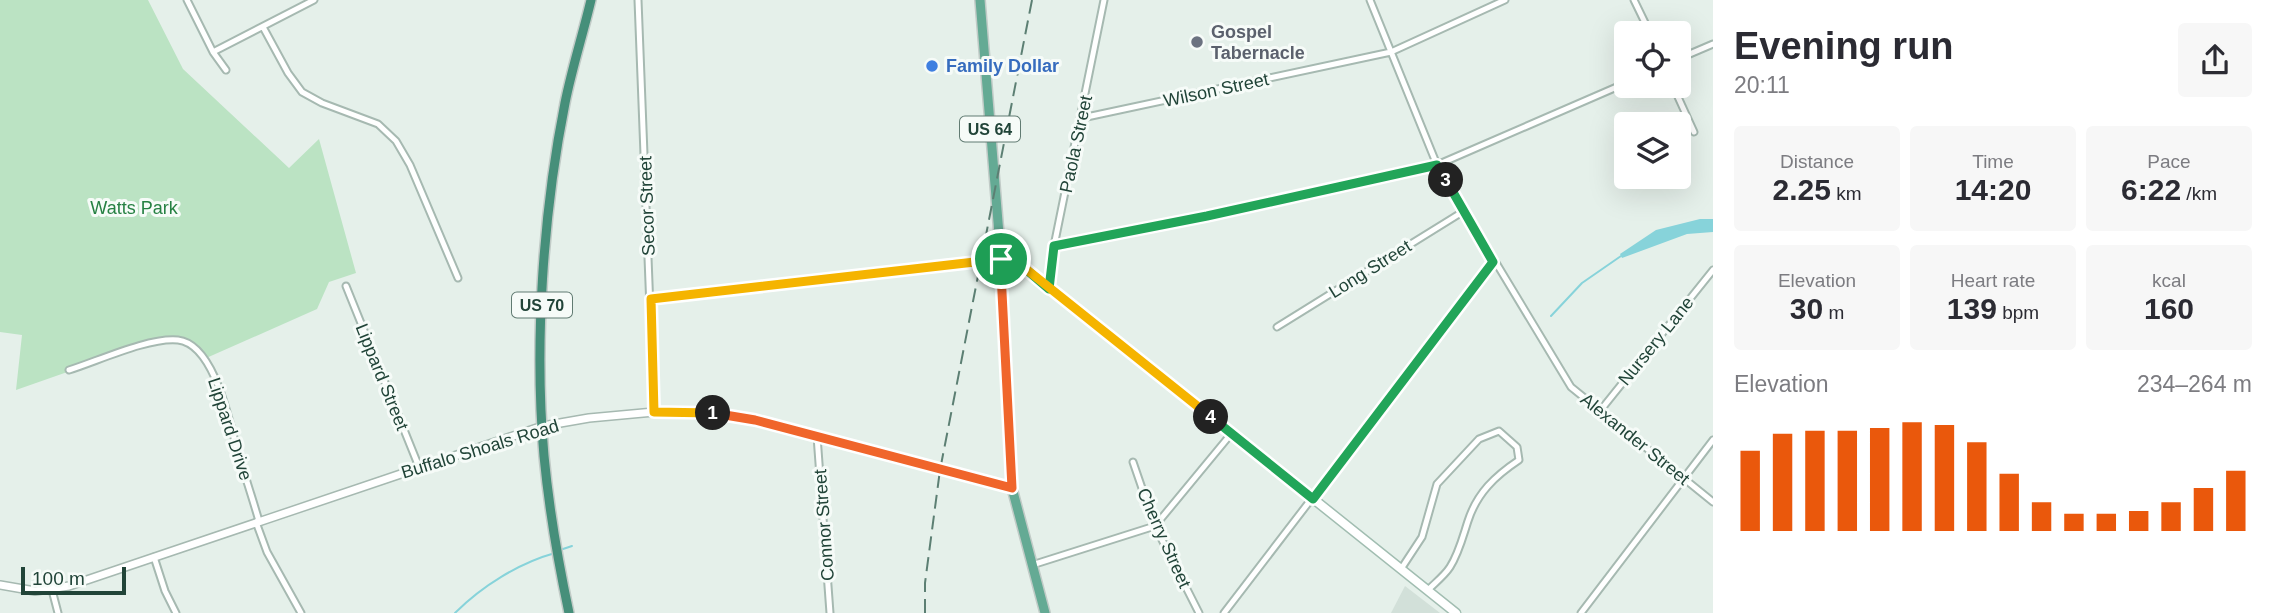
<!DOCTYPE html>
<meta charset="utf-8">
<style>
body{margin:0;font-family:Helvetica,sans-serif;background:#f7f7f7;color:#2b2b33;height:100vh;display:flex;flex-direction:column;font-size:26px;white-space:nowrap}
*{box-sizing:border-box;margin:0}
p{font-size:23px;color:#7c7c81}
.icon{flex:none;width:38px;height:38px;fill:none;stroke:currentColor;stroke-width:2;stroke-linecap:round;stroke-linejoin:round}
.map{position:relative;flex:1;overflow:hidden}
.sheet{display:flex;flex-direction:column;background:#fff;width:560px}
.sheet>*{flex:none}
.fabs{position:absolute;left:1614px;top:21px;display:grid;gap:14px}
.fabs a{display:grid;place-items:center;width:77px;height:77px;border-radius:7px;background:#fff;box-shadow:0 7px 28px #0002;font-size:35px}
.scale{position:absolute;left:21px;bottom:18px;width:105px;box-sizing:border-box;padding-left:7px;border:4px solid #214438;border-top:0;font-size:19px;line-height:24px;white-space:nowrap;color:#214438;-webkit-text-stroke:5px #f6fbf8;paint-order:stroke}
.pin{position:absolute;display:grid;place-items:center;width:60px;height:60px;color:#fff;margin:-30px;border:4px solid #fff;border-radius:50%;box-shadow:0 2px 7px #0007}
.km{position:absolute;width:35px;height:35px;margin:-18px;border-radius:50%;background:#222;color:#fff;font-size:19px;line-height:35px;text-align:center}
.round{display:grid;place-items:center;flex:none;width:74px;height:74px;border-radius:7px;background:#f7f7f7}
.summary{display:flex;align-items:center;justify-content:space-between;height:119px;padding:0 21px}
h1{font-size:38px;font-weight:700;line-height:52px}
.figures{display:grid;grid-template-columns:repeat(3,1fr);gap:10px;height:119px;padding:7px 21px}
.figures div{display:grid;align-content:center;border-radius:7px;background:#f7f7f7;text-align:center}
.figures b{font-size:30px;font-weight:700}
.figures small{font-size:19px;font-weight:400}
.figures p{font-size:19px}
.chart{height:196px;padding:14px 21px}
.chart p{display:flex;justify-content:space-between}
.chart svg{width:100%;height:126px;margin-top:7px;stroke:#ea580c;stroke-width:6}
main{display:flex;flex:1;min-height:0}
.map>svg:first-child{display:block}
</style>
<main>
<div class="map">
<svg width="1713" height="613" viewBox="0 0 1713 613">
<rect width="100%" height="100%" fill="#e5f0ea"/>
<path fill="#d2e0d9" d="M1405,586L1440,613H1391Z"/>
<path fill="#bbe3c3" d="M0,0H148L183,69L289,168L319,139L356,273L329,282L317,309L204,359L187,342L150,343L16,390L22,335L0,332Z"/>
<path fill="#87d3da" d="M1700,219H1713V232L1687,234L1622,258L1620,254L1656,230Z"/>
<g fill="none" stroke-linecap="round" stroke-linejoin="round">
<path stroke="#87d3da" stroke-width="2" d="M1551,316L1582,283L1621,256
M560,550L572,546
M455,613C482,586 519,563 555,553"/>
<defs>
<path id="minor" d="M187,0L213,52L226,70
M638,0L654,412
M1370,0L1437,165L1571,387L1713,502
M1634,0L1650,33
M263,27L288,73L302,92L322,103L378,124L396,141L410,165L458,278
M213,52L314,0
M1678,59L1713,44
M1673,86L1694,132
M1082,118L1391,52L1505,0
M1054,246L1207,216L1437,165L1626,83
M346,286L419,467
M1049,289L1054,246L1104,0
M651,299L1001,259
M1277,327L1464,211
M69,370C98,361 149,337 178,340C214,344 229,420 237,449C244,473 252,497 259,521
M1600,411L1713,270
M817,436L830,613
M1133,462L1155,526L1199,613
M256,522L267,552L301,613
M154,557L165,591L176,613
M1032,565L1155,526L1231,434
M1401,569L1422,537L1437,484L1479,439L1499,431L1517,447L1519,460C1495,476 1477,493 1468,521C1463,536 1459,553 1450,567C1445,575 1435,583 1428,590
M52,590L58,613
M1224,613L1493,262
M1581,613L1713,440"/>
<path id="tertiary" d="M0,585L35,591L69,586L543,426L589,418L654,412H700L755,420L1012,488"/>
<path id="secondary" d="M1001,259L1021,265L1456,613"/>
<path id="primary" d="M980,0L1001,259L1012,488L1045,613"/>
<path id="trunk" d="M569,613C558,561 549,509 544,456C534,344 543,213 565,103C572,68 583,34 591,0"/>
</defs>
<use href="#minor" stroke="#a6b9b1" stroke-width="9"/>
<use href="#tertiary" stroke="#a6b9b1" stroke-width="10"/>
<use href="#secondary" stroke="#a1bdb1" stroke-width="11"/>
<use href="#primary" stroke="#c1cbc7" stroke-width="12"/>
<use href="#trunk" stroke="#c1cbc7" stroke-width="12"/>
<use href="#minor" stroke="#fff" stroke-width="5"/>
<use href="#tertiary" stroke="#fff" stroke-width="7"/>
<use href="#secondary" stroke="#fff" stroke-width="8"/>
<use href="#primary" stroke="#64aa94" stroke-width="9"/>
<use href="#trunk" stroke="#468f7a" stroke-width="9"/>
<path stroke="#5c7f73" stroke-width="2" stroke-dasharray="14 7" stroke-linecap="butt" d="M925,613V583L940,470L1032,0"/>
</g>
<g fill="none" stroke-linecap="round" stroke-linejoin="round">
<defs>
<path id="split-1" d="M713,413L654,412L651,299L1001,259"/>
<path id="split-2" d="M713,413L755,420L1012,488L1001,273"/>
<path id="split-3" d="M1001,273V259L1021,265L1049,289L1054,246L1207,216L1437,165L1446,180"/>
<path id="split-4" d="M1211,417L1313,499L1493,262L1446,180"/>
<path id="split-5" d="M1001,259L1021,265L1211,417"/>
</defs>
<use href="#split-1" stroke="#fff" stroke-width="14"/>
<use href="#split-2" stroke="#fff" stroke-width="14"/>
<use href="#split-3" stroke="#fff" stroke-width="14"/>
<use href="#split-4" stroke="#fff" stroke-width="14"/>
<use href="#split-5" stroke="#fff" stroke-width="14"/>
<use href="#split-1" stroke="#f5b400" stroke-width="9"/>
<use href="#split-2" stroke="#f0652b" stroke-width="9"/>
<use href="#split-3" stroke="#22a559" stroke-width="9"/>
<use href="#split-4" stroke="#22a559" stroke-width="9"/>
<use href="#split-5" stroke="#f5b400" stroke-width="9"/>
</g>
<circle fill="#6b7280" stroke="#f6fbf8" stroke-width="2.5" cx="1197" cy="42" r="7"/>
<circle fill="#3f7fe0" stroke="#f6fbf8" stroke-width="2.5" cx="932" cy="66" r="7"/>
<g text-anchor="middle" stroke-width="6" stroke-linejoin="round" paint-order="stroke">
<g fill="#f6fbf8" stroke="#617b72" stroke-width="2">
<rect x="960" y="116.5" width="60" height="25" rx="5"/>
<rect x="512" y="292.5" width="60" height="25" rx="5"/>
</g>
<g font-size="16" font-weight="bold" fill="#214438">
<text x="990" y="135">US 64</text>
<text x="542" y="311">US 70</text>
</g>
<g font-size="18" font-weight="bold" fill="#5b616d" stroke="#f6fbf8" text-anchor="start">
<text x="1211" y="38">Gospel<tspan x="1211" dy="21">Tabernacle</tspan></text>
</g>
<g font-size="18" font-weight="bold" fill="#366cbe" stroke="#f6fbf8" text-anchor="start">
<text x="946" y="72">Family Dollar</text>
</g>
<g font-size="18" fill="#214438" stroke="#f6fbf8">
<text transform="translate(1216 90) rotate(-12)" y="6">Wilson Street</text>
<text transform="translate(1076 144) rotate(-78)" y="6">Paola Street</text>
<text transform="translate(647 206) rotate(-92)" y="6">Secor Street</text>
<text transform="translate(1370 269) rotate(-32)" y="6">Long Street</text>
<text transform="translate(1656 341) rotate(-51)" y="6">Nursery Lane</text>
<text transform="translate(382 377) rotate(68)" y="6">Lippard Street</text>
<text transform="translate(230 429) rotate(72)" y="6">Lippard Drive</text>
<text transform="translate(1635 439) rotate(39)" y="6">Alexander Street</text>
<text transform="translate(480 449) rotate(-17)" y="6">Buffalo Shoals Road</text>
<text transform="translate(824 525) rotate(-94)" y="6">Connor Street</text>
<text transform="translate(1164 538) rotate(66)" y="6">Cherry Street</text>
</g>
<g font-size="18" fill="#268143" stroke="#f6fbf8">
<text x="134" y="214">Watts Park</text>
</g>
</g>
</svg>
<div class="fabs">
<a><svg class="icon" aria-label="locate" viewBox="0 0 24 24"><circle cx="12" cy="12" r="6"/><path d="M12 2v4M12 18v4M2 12h4M18 12h4"/></svg></a>
<a><svg class="icon" aria-label="layers" viewBox="0 0 24 24"><path d="M12 4l9 5-9 5-9-5zM3 14l9 5 9-5"/></svg></a>
</div>
<div class="scale">100 m</div>
<div class="pin" style="left:1001px;top:259px;background:#1e9e55"><svg class="icon" aria-label="arrive" viewBox="0 0 24 24"><path d="M6 21V4h12l-3 4 3 4H6"/></svg></div>
<b class="km" style="left:713px;top:413px">1</b>
<b class="km" style="left:1446px;top:180px">3</b>
<b class="km" style="left:1211px;top:417px">4</b>
</div>
<section class="sheet">
<div class="summary"><div><h1>Evening run</h1><p>20:11</p></div><a class="round"><svg class="icon" aria-label="share" viewBox="0 0 24 24"><path d="M12 15V3M7 8l5-5 5 5M5 13v7h14v-7"/></svg></a></div>
<div class="figures">
<div><p>Distance</p><b>2.25<small> km</small></b></div>
<div><p>Time</p><b>14:20</b></div>
<div><p>Pace</p><b>6:22<small> /km</small></b></div>
</div>
<div class="figures">
<div><p>Elevation</p><b>30<small> m</small></b></div>
<div><p>Heart rate</p><b>139<small> bpm</small></b></div>
<div><p>kcal</p><b>160</b></div>
</div>
<div class="chart"><p><span>Elevation</span>234–264 m</p>
<svg viewBox="0 0 160 44" preserveAspectRatio="none"><path d="M5 44V16M15 44V10M25 44V9M35 44V9M45 44V8M55 44V6M65 44V7M75 44V13M85 44V24M95 44V34M105 44V38M115 44V38M125 44V37M135 44V34M145 44V29M155 44V23"/></svg>
</div>
</section>
</main>
